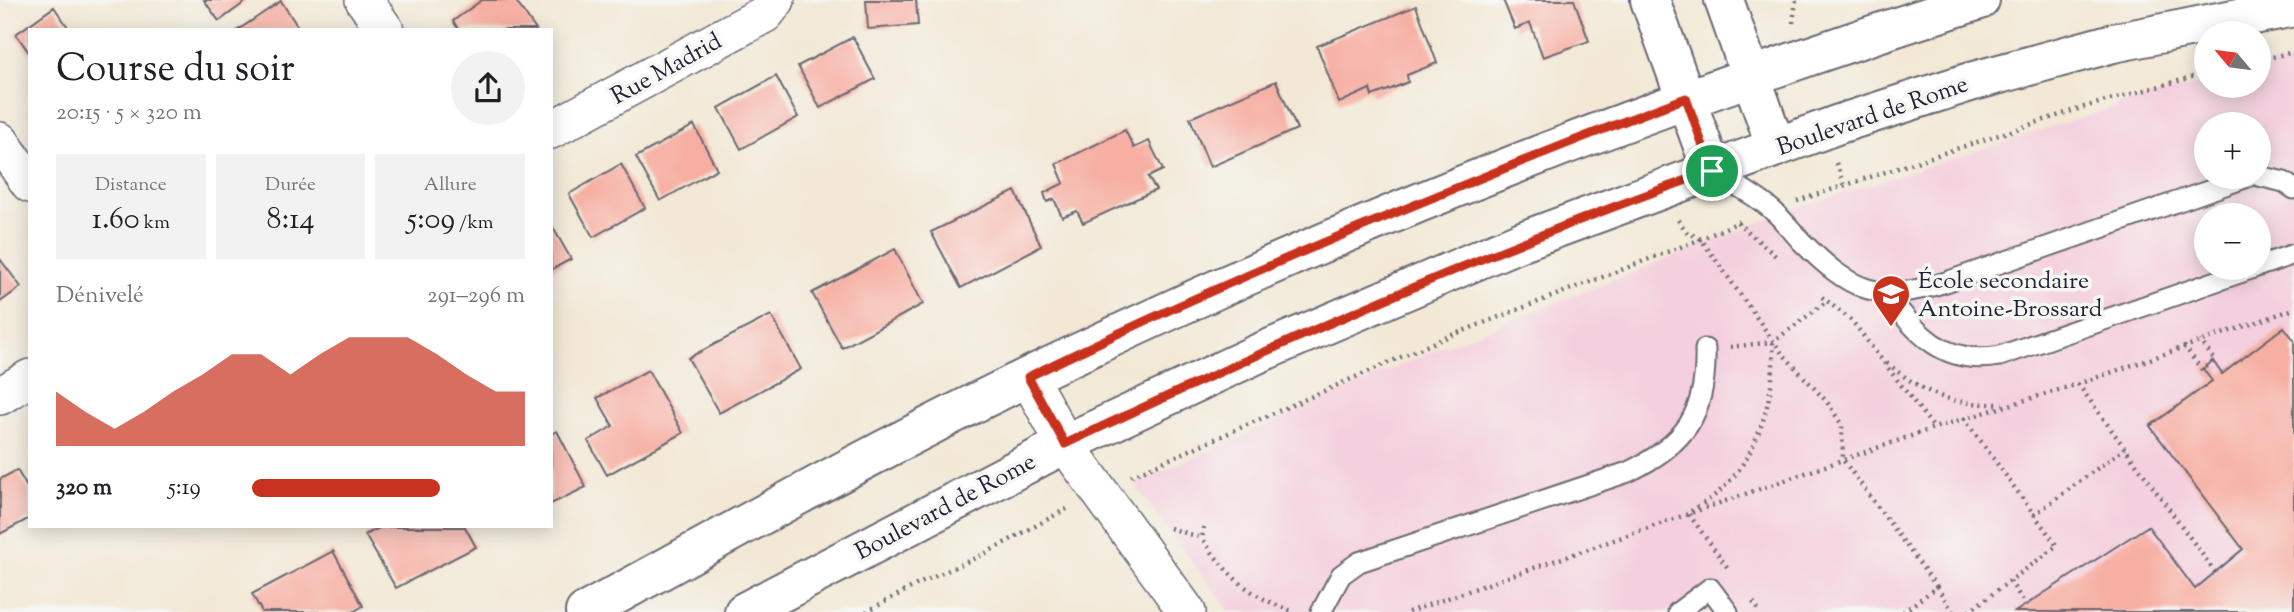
<!DOCTYPE html>
<html lang="fr">
<meta charset="utf-8">
<style>
body{margin:0;font-family:"Sorts Mill Goudy",serif;background:#f2f2f2;color:#202124;height:100vh;display:flex;flex-direction:column;font-size:26px;white-space:nowrap}
*{box-sizing:border-box;margin:0}
p{font-size:23px;color:#757577}
.icon{flex:none;width:38px;height:38px;fill:none;stroke:currentColor;stroke-width:2;stroke-linecap:round;stroke-linejoin:round}
.map{position:relative;flex:1;overflow:hidden}
.drawer{position:absolute;left:28px;top:28px;width:525px;height:500px;display:flex;flex-direction:column;background:#fff;border-radius:0px;box-shadow:0 4px 18px #0003}
.drawer>*{flex:none}
.needle{width:46px;rotate:299deg}
.fabs{position:absolute;left:2194px;top:21px;display:grid;gap:14px}
.fabs a{display:grid;place-items:center;width:77px;height:77px;border-radius:50%;background:#fff;box-shadow:0 4px 18px #0003;font-size:35px}
.pin{position:absolute;display:grid;place-items:center;width:60px;height:60px;color:#fff;margin:-30px;border:4px solid #fff;border-radius:50%;box-shadow:0 2px 7px #0007}
.round{display:grid;place-items:center;flex:none;width:74px;height:74px;border-radius:37px;background:#f2f2f2}
.head{display:flex;align-items:center;justify-content:space-between;height:119px;padding:0 28px}
h1{font-size:38px;font-weight:600;line-height:52px}
.metrics{display:grid;grid-template-columns:repeat(3,1fr);gap:10px;height:119px;padding:7px 28px}
.metrics div{display:grid;align-content:center;border-radius:0px;background:#f2f2f2;text-align:center}
.metrics b{font-size:30px;font-weight:600}
.metrics small{font-size:19px;font-weight:400}
.metrics p{font-size:19px}
.chart{height:196px;padding:14px 28px}
.chart p{display:flex;justify-content:space-between}
.chart svg{width:100%;height:126px;margin-top:7px;fill:#c8321e;opacity:.7}
ul{padding:0 28px;list-style:none;font-size:23px}
li{display:grid;grid-template-columns:112px 84px 1fr;align-items:center;height:52px}
li i{height:18px;border-radius:9px;background:#c8321e}
.map>svg:first-child{display:block}
</style>
<div class="map">
<svg width="2294" height="612" viewBox="0 0 2294 612">
<rect width="100%" height="100%" fill="#f6f6f2"/>
<filter id="ink" filterUnits="userSpaceOnUse"><feTurbulence type="fractalNoise" baseFrequency=".0143" numOctaves="2"/><feDisplacementMap in="SourceGraphic" scale="14" xChannelSelector="R" yChannelSelector="G"/><feConvolveMatrix kernelMatrix="1 2 1 2 8 2 1 2 1" color-interpolation-filters="sRGB"/></filter>
<filter id="wash" filterUnits="userSpaceOnUse"><feTurbulence type="fractalNoise" baseFrequency=".00686" numOctaves="4" result="noise"/><feDisplacementMap in="SourceGraphic" scale="28" xChannelSelector="R" yChannelSelector="G"/><feGaussianBlur stdDeviation="1.57" result="paint"/><feColorMatrix in="noise" values="0 0 0 0 0 0 0 0 0 0 0 0 0 0 0 0 0 1.4 0 .05"/><feComposite in="paint" operator="in"/></filter>
<g filter="url(#wash)">
<rect width="100%" height="100%" fill="#f2e8d5"/>
<path fill="#f4cfdd" fill-rule="evenodd" d="M2294,60V612H1230L1134,484L1428,353L1796,208L2124,104L2207,82V86H2259V69ZM2207,124H2259V177H2207ZM2207,215H2259V268H2207Z"/>
<g id="blocks">
<path fill="#f7afa3" d="M204,0H248L219,21Z
M482,0H515L536,30H459L453,21Z
M866,0H916L918,25L868,29Z
M1503,0H1574L1589,41L1543,57L1530,23L1515,29Z
M281,1L300,30H238Z
M1416,6L1437,63L1407,75L1408,82L1391,89L1372,96L1370,89L1339,103L1317,46Z
M54,7L70,30H30V54L16,34Z
M853,37L875,79L820,108L798,66Z
M776,76L798,117L741,149L719,108Z
M1276,81L1297,129L1210,167L1190,118Z
M694,125L717,169L660,201L636,157Z
M1125,130L1134,148L1149,141L1163,170L1148,177L1156,190L1083,223L1077,211L1062,217L1054,199L1047,202L1044,193L1064,183L1056,164Z
M621,164L645,208L593,237L569,194Z
M1015,191L1041,246L961,288L931,232Z
M551,224L571,259L551,270Z
M895,249L923,304L842,348L812,293Z
M0,259L21,287L0,302Z
M771,315L801,369L719,413L688,358Z
M2284,327L2294,340V612H2015L2148,526L2195,589L2243,549L2150,426L2212,381L2203,369L2213,361L2222,374Z
M648,370L683,433L607,475L588,441L613,426L597,398Z
M557,431L586,487L551,504V434Z
M17,470L30,492V518L0,534V479Z
M381,527H465L476,547L396,588L365,535Z
M333,551L363,606L353,612H262L252,594Z"/>
</g>
</g>
<g filter="url(#ink)">
<use href="#blocks" fill-opacity="0" stroke="#6b6771" stroke-width="2"/>
<g fill="none" stroke-linecap="round" stroke-linejoin="round">
<defs>
<path id="service" d="M1712,171C1731,183 1754,194 1771,209C1782,218 1791,230 1801,241C1851,291 1877,304 1946,282L2248,177
M2259,176L2284,182L2294,189
M2259,266L2294,254
M1885,292C1917,334 1943,366 2000,356L2254,268
M1321,612L1341,575L1359,562L1628,472C1686,444 1707,413 1705,349
M1678,612L1710,588L1728,612"/>
<path id="minor" d="M364,0L385,30
M551,130L765,14L776,0
M0,141L30,184
M1028,377L1065,444L1187,612
M0,396L30,378"/>
<path id="secondary" d="M1650,0L1712,171
M1724,0L1776,147
M585,612C746,524 907,433 1074,355C1367,216 1670,98 1980,0
M744,612L1065,444L1257,354L1522,241L1839,124L1970,82L2113,43L2294,7"/>
</defs>
<use href="#service" stroke="#6b6771" stroke-width="23"/>
<use href="#minor" stroke="#6b6771" stroke-width="40"/>
<use href="#secondary" stroke="#6b6771" stroke-width="42"/>
<path stroke="#6b6771" stroke-width="4.5" stroke-dasharray="2 5" stroke-linecap="butt" d="M1793,23L1796,0
M2259,60L2294,52
M1836,163L1844,185
M1797,201L2084,107L2207,73
M1678,220L1687,232L1701,239L1781,352L1827,402L1842,425L1843,460L1937,587
M1737,222L1778,258
M1822,297L1852,321L1934,428
M2184,346L2202,370L2215,360L2200,341
M1730,347L1773,342L1827,301
M1887,363C1927,396 1951,405 2003,404
M2078,384L2215,572
M1964,418L2057,546L1968,612
M1131,476L1442,339L1701,239L1743,220
M2034,515L2125,448
M1204,527L1202,538C1229,578 1248,595 1294,612
M1170,528L1202,538
M1727,567L1688,513C1697,507 1707,502 1715,495C1758,461 1776,395 1773,343
M2010,581L2025,604
M1753,602L1760,612
M866,612L916,585L986,553L1070,507
M1408,612L1934,428L2078,384L2294,309
M1903,612L1937,587L1953,612"/>
<use href="#service" stroke="#fff" stroke-width="19"/>
<use href="#minor" stroke="#fff" stroke-width="37"/>
<use href="#secondary" stroke="#fff" stroke-width="38"/>
</g>
</g>
<g fill="none" stroke-linecap="round" stroke-linejoin="round" filter="url(#ink)">
<defs>
<path id="route" d="M1686,98L1712,171C1491,249 1277,344 1065,444L1028,377C1140,321 1255,271 1371,223C1475,180 1580,137 1686,98Z"/>
</defs>
<use href="#route" stroke="#fff" stroke-width="14"/>
<use href="#route" stroke="#c8321e" stroke-width="9"/>
</g>
<defs>
<symbol id="school-pin" viewBox="-11 -11 22 30"><path d="M0 17L-7.5 6A9.5 9.5 0 1 1 7.5 6Z" fill="#c8321e" stroke="#f6f6f2"/><path d="M0-5L7-2L0 1L-7-2ZM-4 1L0 2.5L4 1V4Q0 6-4 4Z" fill="#fff"/></symbol>
</defs>
<g fill-rule="evenodd">
<use href="#school-pin" x="1869" y="272" width="44" height="60"/>
</g>
<g text-anchor="middle" stroke-width="7" stroke-linejoin="round" paint-order="stroke">
<g font-size="24" fill="#22223b" stroke="#f6f6f2">
<text transform="translate(666 68) rotate(-29)" y="8">Rue Madrid</text>
<text transform="translate(1872 115) rotate(-19)" y="8">Boulevard de Rome</text>
<text transform="translate(945 506) rotate(-28)" y="8">Boulevard de Rome</text>
</g>
<g font-size="24" fill="#22223b" stroke="#f6f6f2" text-anchor="start">
<text x="1918" y="288">École secondaire<tspan x="1918" dy="28">Antoine-Brossard</tspan></text>
</g>
</g>
</svg>
<div class="fabs">
<a><svg class="needle" viewBox="-14 -14 28 28"><path d="M0-13l5 13h-10z" fill="#e53935"/><path d="M0 13l5-13h-10z" fill="#757577"/></svg></a>
<a>+</a>
<a>−</a>
</div>
<div class="pin" style="left:1712px;top:171px;background:#1e9e55"><svg class="icon" aria-label="arrive" viewBox="0 0 24 24"><path d="M6 21V4h12l-3 4 3 4H6"/></svg></div>
<section class="drawer">
<div class="head"><div><h1>Course du soir</h1><p>20:15 · 5 × 320 m</p></div><a class="round"><svg class="icon" aria-label="share" viewBox="0 0 24 24"><path d="M12 15V3M7 8l5-5 5 5M5 13v7h14v-7"/></svg></a></div>
<div class="metrics">
<div><p>Distance</p><b>1.60<small> km</small></b></div>
<div><p>Durée</p><b>8:14</b></div>
<div><p>Allure</p><b>5:09<small> /km</small></b></div>
</div>
<div class="chart"><p><span>Dénivelé</span>291–296 m</p>
<svg viewBox="0 0 160 44" preserveAspectRatio="none"><path d="M0 44V25L10 32L20 38L30 32L40 25L50 19L60 12L70 12L80 19L90 12L100 6L110 6L120 6L130 12L140 19L150 25L160 25V44z"/></svg>
</div>
<ul>
<li><b>320 m</b>5:19<i style="width:69%"></i></li>
</ul>
</section>
</div>
